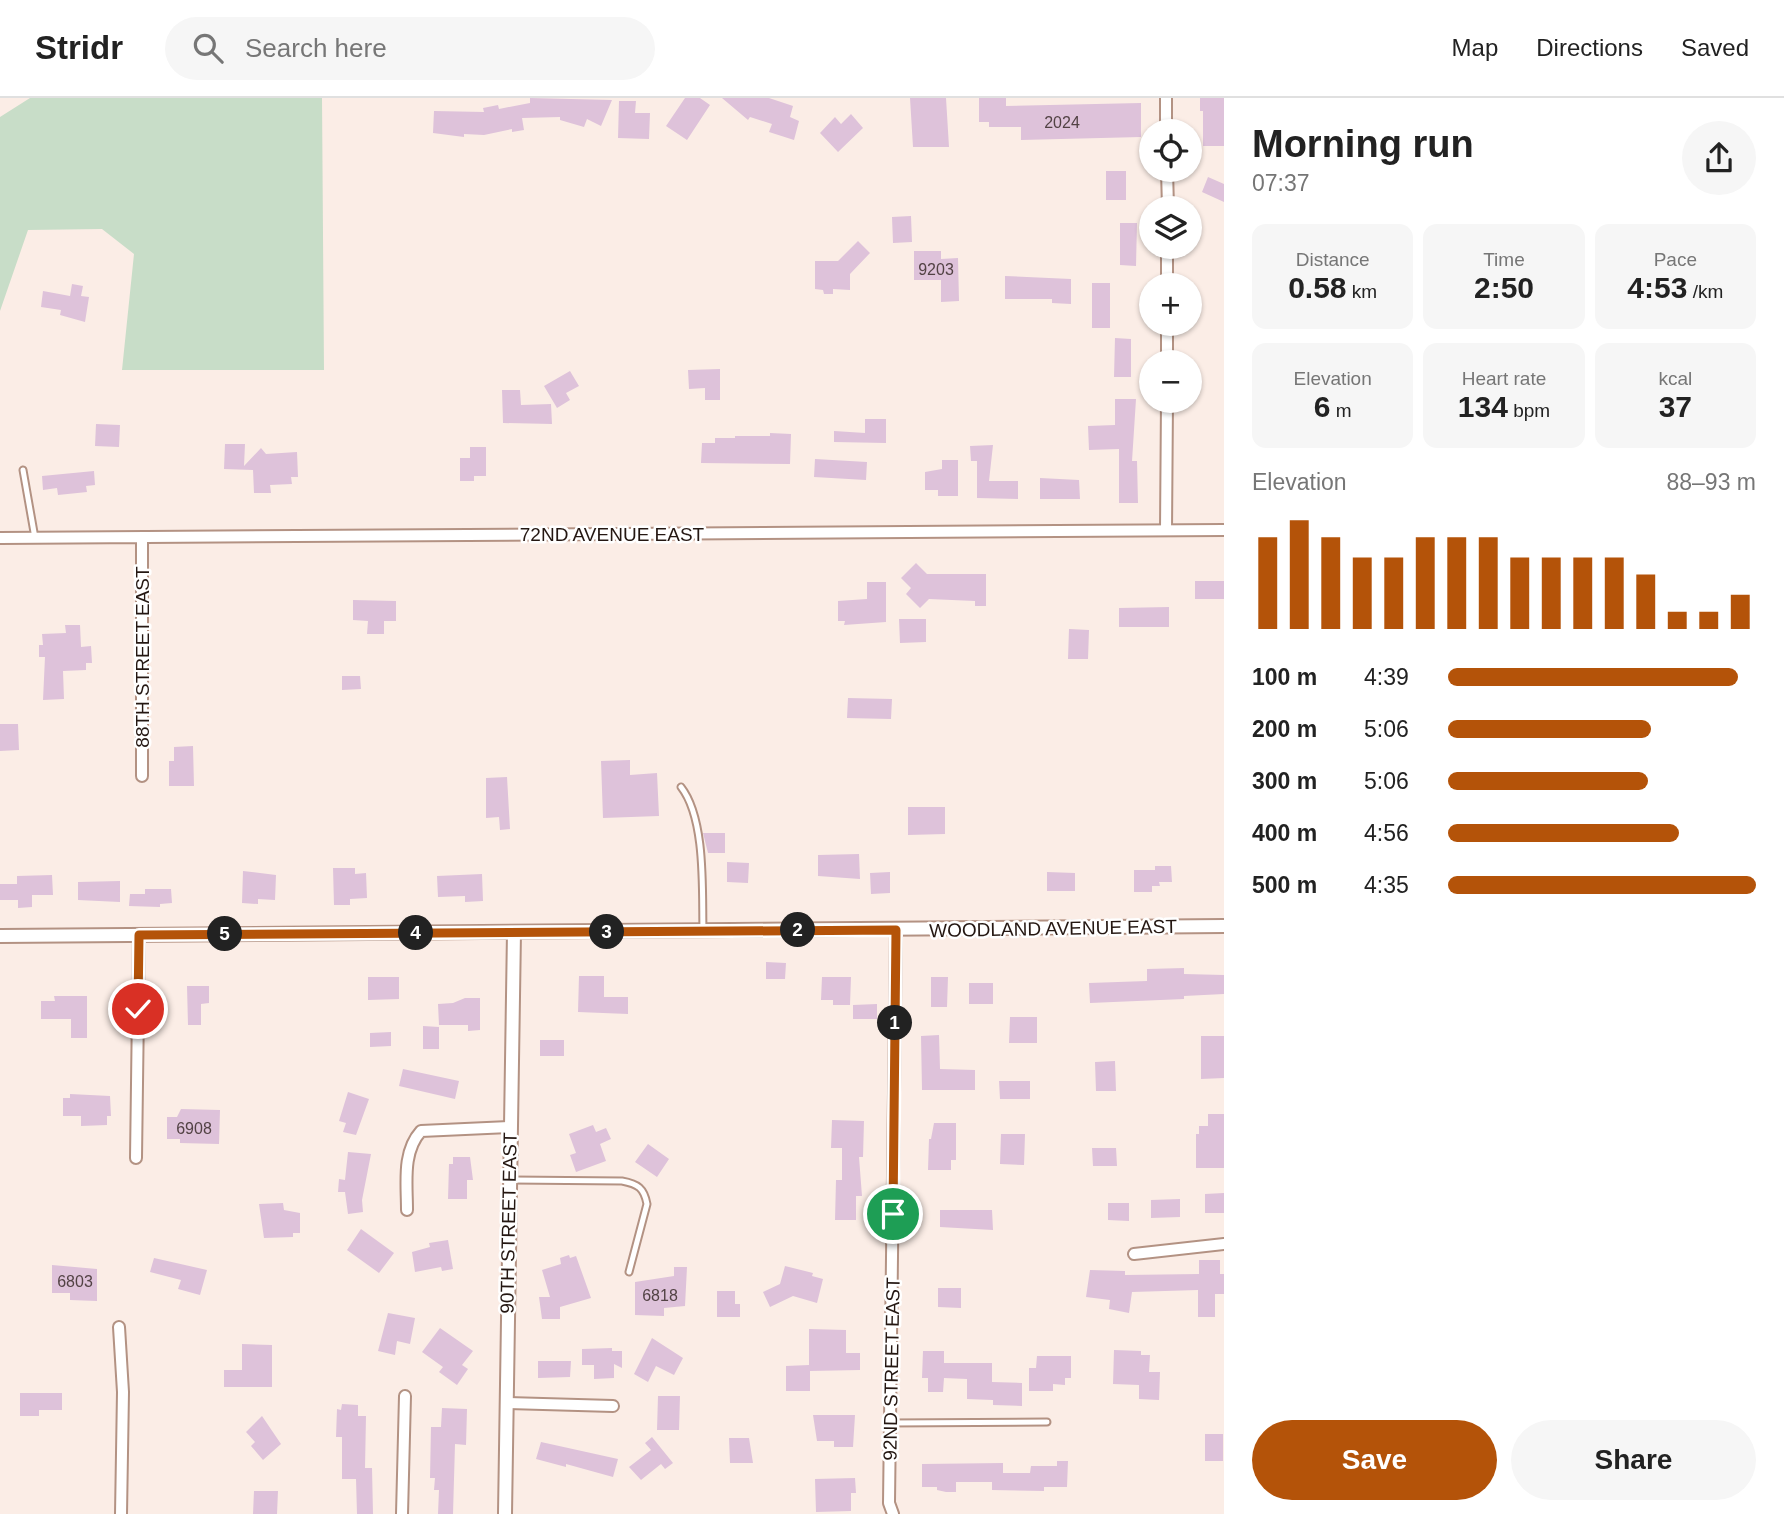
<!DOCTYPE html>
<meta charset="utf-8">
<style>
body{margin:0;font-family:Arial,sans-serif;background:#f6f6f6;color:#222;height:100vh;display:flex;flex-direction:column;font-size:26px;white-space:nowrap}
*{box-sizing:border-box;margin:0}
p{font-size:23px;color:#767676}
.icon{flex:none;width:38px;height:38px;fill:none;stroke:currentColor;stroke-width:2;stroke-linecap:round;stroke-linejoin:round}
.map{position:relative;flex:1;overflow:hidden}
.panel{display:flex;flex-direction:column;background:#fff;width:560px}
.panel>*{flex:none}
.buttons{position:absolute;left:1139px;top:21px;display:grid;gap:14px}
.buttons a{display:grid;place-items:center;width:63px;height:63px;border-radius:50%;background:#fff;box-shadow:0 2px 5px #0004;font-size:35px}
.pin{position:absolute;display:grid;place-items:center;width:60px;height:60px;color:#fff;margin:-30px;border:4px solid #fff;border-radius:50%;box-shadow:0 2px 7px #0007}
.km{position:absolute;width:35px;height:35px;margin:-18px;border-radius:50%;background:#222;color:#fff;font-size:19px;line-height:35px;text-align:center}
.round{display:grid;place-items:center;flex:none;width:74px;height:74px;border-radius:37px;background:#f6f6f6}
.headline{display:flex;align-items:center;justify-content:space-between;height:119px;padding:0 28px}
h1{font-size:38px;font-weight:800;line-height:52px}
.figures{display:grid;grid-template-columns:repeat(3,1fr);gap:10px;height:119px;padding:7px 28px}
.figures div{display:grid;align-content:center;border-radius:14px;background:#f6f6f6;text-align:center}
.figures b{font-size:30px;font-weight:800}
.figures small{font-size:19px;font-weight:400}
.figures p{font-size:19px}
.chart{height:196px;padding:14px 28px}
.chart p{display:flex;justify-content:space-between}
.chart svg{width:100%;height:126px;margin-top:7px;stroke:#b45309;stroke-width:6}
.primary-button{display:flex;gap:14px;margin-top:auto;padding:14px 28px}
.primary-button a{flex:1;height:80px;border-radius:42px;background:#b45309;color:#fff;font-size:28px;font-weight:800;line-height:80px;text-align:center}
.primary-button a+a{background:#f6f6f6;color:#222}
ul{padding:0 28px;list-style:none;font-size:23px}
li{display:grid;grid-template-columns:112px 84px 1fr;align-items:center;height:52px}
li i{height:18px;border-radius:9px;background:#b45309}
header{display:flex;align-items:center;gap:42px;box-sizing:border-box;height:98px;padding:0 35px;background:#fff;border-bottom:2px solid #e0e0e0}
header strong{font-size:33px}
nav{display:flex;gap:38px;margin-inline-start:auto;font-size:24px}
.search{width:490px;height:63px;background:#f6f6f6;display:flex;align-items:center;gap:18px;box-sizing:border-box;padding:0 24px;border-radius:38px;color:#767676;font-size:26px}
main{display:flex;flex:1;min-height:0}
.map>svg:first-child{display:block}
</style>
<header>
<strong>Stridr</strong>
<div class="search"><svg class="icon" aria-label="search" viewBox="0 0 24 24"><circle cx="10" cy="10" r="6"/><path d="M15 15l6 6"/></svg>Search here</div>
<nav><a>Map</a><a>Directions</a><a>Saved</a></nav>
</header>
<main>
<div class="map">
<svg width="1224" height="1416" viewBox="0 0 1224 1416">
<rect width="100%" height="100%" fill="#fbede6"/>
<path fill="#c8ddc8" d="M30,0H322L324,272H122L134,156L102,131L28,132L0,213V19Z"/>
<path fill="#dec2da" d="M530,0L612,2L601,28L587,21L584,29L560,22V19L522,20L524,32L512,34V31L484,37L464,36V39L433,35L434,13L484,14L483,10L498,7L499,11L530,5Z
M685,0H700L710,7L687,42L666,28Z
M722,0H769L793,8L790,19L799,23L794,42L769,34L772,26L750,19L748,22Z
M910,0H946L949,49H913Z
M979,0H1006V8L1141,5V39L1021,42V29H989V24H979Z
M1200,0H1224V48H1203V13H1200Z
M619,3H636L635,15H650L649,41L618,40Z
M851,16L863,30L838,54L820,35L835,19L841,26Z
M1106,73H1126V102H1106Z
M1208,79L1224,86V104L1202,94Z
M911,118L912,144L893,145L892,119Z
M1120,125H1137L1136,168L1120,167Z
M858,143L870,155L850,176V192L833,191V196H824L823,192L815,191V163H838Z
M914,153H941V161L958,160L959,203L941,204V182H914Z
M1005,178L1071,181V206L1052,205V201H1005Z
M1092,185H1110V230H1092Z
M72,186L83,188L81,198L89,199L85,224L60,217L61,212L41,209L43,193L70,198Z
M1115,240L1131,241V279H1114Z
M720,271V302H705V290L689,291L688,272Z
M570,273L579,288L566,295L570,302L557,310L544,288Z
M502,292H520L521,307L551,306L552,326L503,325Z
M1115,301H1136L1132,363H1137L1138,405H1119V351L1089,352L1088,328L1115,327Z
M865,321H886V345L834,344V333L865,335Z
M96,326L120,327L119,349L95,348Z
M770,335L791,336L790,366L701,365L702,345H715V340H735V338H770Z
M225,346H245L244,368L261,350L266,356L297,354L298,379H291L292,386L270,387L271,395H254L253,372L224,371Z
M993,347L989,383H1018V401L977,400V363H971L970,348Z
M470,349H486V378H474V383H460V360H470Z
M815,361L867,364L866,382L814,379Z
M942,362H958V398H938V392H925V374L942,371Z
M94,373L95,387L86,388L87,394L58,397L57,390L43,392L42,378Z
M1040,380L1079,382L1080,401H1040Z
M916,465L927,476H986V508H975V503L929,501L920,510L906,496L911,490L901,480Z
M1195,483H1224V501H1195Z
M867,484H886V524L844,527L845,523H838V503L867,501Z
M353,502L396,503V523H384V536H367L368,523L353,522Z
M1169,509V529H1119V510Z
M899,521H926V544L900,545Z
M65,527H80L81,549L91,548L92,565H86V572L63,573L64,601L43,602L45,559H39V547H43L42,536L66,535Z
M1069,531L1089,532L1088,561H1068Z
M342,578H360L361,591L342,592Z
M848,600L892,601L891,621L847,620Z
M0,626H18L19,652L0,653Z
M193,648L194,688H169V663H174V649Z
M630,662V677L657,675L659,718L603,720L601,663Z
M507,679L510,731L500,732L499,719L486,720V680Z
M908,709H945V736L908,737Z
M703,735H725V755H708Z
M859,756L860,781L818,778V757Z
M727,764L749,765L748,785L727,784Z
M1155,768H1171L1172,784H1159L1160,788H1152V794H1134V772H1155Z
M333,770H355V776L366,775L367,800L350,801V807H334Z
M243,773L276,777L275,802L258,801V806L242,805Z
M890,774V795L871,796L870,775Z
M1047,774L1075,775V793H1047Z
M482,776L483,803L465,804V798L438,799L437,778Z
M52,777L53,797H32V809L18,810V802H0V786H17V778Z
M120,783V804L78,802V784Z
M145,791H171L172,805L160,806V809L129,808L130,796H145Z
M766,864L786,865L785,881H766Z
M1184,870V876L1224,877V896L1184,898V901L1090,905L1089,885L1147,883V871Z
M579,878H604V899H628V916L578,914Z
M368,879H399V901L368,902Z
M822,879H851L850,907H833V902H821Z
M931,879H948L947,909H931Z
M969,885H993V906H969Z
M187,888H209V905L201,906V927H188Z
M54,898H87V940H71V921H41V903H55Z
M465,900H480V932L468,933V927H439L438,906L453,905Z
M877,906V921H853V907Z
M1010,919H1037V945H1009Z
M423,928L439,929V951H423Z
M391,934V948L370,949V935Z
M939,937L940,971L975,972V992H922L921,938Z
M1201,938H1224V980L1201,981Z
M540,942H564V958H540Z
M1115,963L1116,993H1096L1095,964Z
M403,971L459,983L455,1001L399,988Z
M999,983H1030V1001H1000Z
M348,994L369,1001L356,1037L343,1034L346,1025L339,1023Z
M70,996L110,998L111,1018H107V1027L81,1028V1018H63V1000H70Z
M181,1011L220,1012L219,1046L180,1045V1041H167V1019H177Z
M1208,1016H1224V1070H1196V1036H1199V1028H1208Z
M832,1022L864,1023L863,1059H859L862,1098H856V1122H835L836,1082H842V1050H831Z
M934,1025H956V1062H951V1072H928L929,1041H931Z
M593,1027L596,1034L606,1030L611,1041L600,1046L606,1063L576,1074L570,1057L576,1055L569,1036Z
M1001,1036H1025L1024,1067L1000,1066Z
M648,1046L669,1061L657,1079L635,1064Z
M1092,1050H1116L1117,1068H1093Z
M348,1054L371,1056L362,1102L363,1114L348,1116L345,1094H338L339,1081L345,1082Z
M453,1059H470L473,1082H467V1101H448L449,1066H453Z
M1224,1095V1115H1205V1096Z
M1180,1101V1119L1151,1120V1102Z
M283,1105L284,1112L300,1115V1135H293V1139L264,1140L259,1106Z
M1108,1105H1129V1123L1108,1122Z
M940,1112H992L993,1132L940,1129Z
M361,1131L394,1155L379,1175L347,1152Z
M448,1142L453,1171L442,1173L441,1169L415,1174L412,1154L430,1149L429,1145Z
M569,1157L570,1160L576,1158L591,1200L560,1209V1221H542L539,1199H550L542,1172L561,1166L560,1160Z
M154,1160L207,1172L200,1197L178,1191L181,1182L150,1174Z
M1199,1162H1220V1176H1224V1196H1215V1219H1198V1192L1132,1194L1129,1215L1109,1211L1110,1202L1086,1199L1090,1172L1125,1173V1177L1199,1176Z
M52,1167L97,1171V1203L70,1202V1195H52Z
M785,1168L813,1175L812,1178L823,1181L817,1205L793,1198L770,1209L763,1194L780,1186Z
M674,1169H687L685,1208L664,1210V1218L635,1217V1184L674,1178Z
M938,1190H961V1210L938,1209Z
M717,1193H735V1206H740V1219H717Z
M388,1215L415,1220L410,1246L397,1243L395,1257L378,1253Z
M440,1230L473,1253L462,1267L468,1271L457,1287L439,1274L443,1269L422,1254Z
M809,1231L846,1232V1255H860V1272L810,1273V1293H786V1268L809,1267Z
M652,1240L683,1260L674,1277L656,1268L648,1284L634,1276Z
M242,1246L272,1247V1289H224V1272H242Z
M612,1250V1253H622V1270L614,1266V1280L594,1281V1267H582V1251Z
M1114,1252L1141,1253V1257H1150L1149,1274H1160L1159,1302L1139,1301V1287L1113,1286Z
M923,1253H944V1265H992V1284L1022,1285V1308L993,1307V1302L967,1301V1281L944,1280L943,1294H928V1280H922Z
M1037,1258H1071V1280H1065V1287L1053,1286V1293H1029V1270H1036Z
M538,1263H571L570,1279L538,1280Z
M20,1295H62V1312H39V1318H20Z
M658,1298H680L679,1332H657Z
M342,1306L358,1307V1318H366L365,1370H372L373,1416H357L356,1381H342V1339H336L337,1311L341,1312Z
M442,1310L467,1311L466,1347L455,1346L453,1416H438L439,1392H434L435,1380H430L431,1329H441Z
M813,1317H855L853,1349H834V1343H817Z
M262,1318L281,1346L263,1362L251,1348L255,1344L246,1334Z
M1205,1336H1223V1363H1205Z
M652,1339L673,1365L665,1371L661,1366L641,1382L629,1369L651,1352L645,1345Z
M729,1340H749L753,1365H730Z
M541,1344L618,1361L613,1379L566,1366V1369L536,1361Z
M1057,1363H1068L1067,1389H1044V1393L992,1392V1384H956V1394H946L937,1392V1389H922V1366L1003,1365V1375H1030L1031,1368H1057Z
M855,1380L856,1395H851V1413L816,1414L815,1381Z
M254,1393H278L277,1416H253Z"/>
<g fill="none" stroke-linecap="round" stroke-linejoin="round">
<defs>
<path id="service" d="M23,372L35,440
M681,689C706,721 702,793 703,833
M512,1082L622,1083C638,1086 644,1090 647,1106L629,1174
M891,1325L1047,1324"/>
<path id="minor" d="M1166,33V0
M1167,72L1168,110
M1167,187V149
M1167,264V226
M1166,432L1167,303
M142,439V678
M0,440L1224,432
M136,1060L139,837
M407,1112C407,1085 402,1054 421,1033L509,1029
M1134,1156L1224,1146
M119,1229L123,1294L121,1416
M506,1305L613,1308
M402,1416L405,1298
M893,1416L889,1405L896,832"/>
<path id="tertiary" d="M0,838L1224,828
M505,1416L514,834"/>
</defs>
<use href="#service" stroke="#b39283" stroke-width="9"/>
<use href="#minor" stroke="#b39283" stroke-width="14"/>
<use href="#tertiary" stroke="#b39283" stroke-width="16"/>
<use href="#service" stroke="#fff" stroke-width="5"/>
<use href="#minor" stroke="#fff" stroke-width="10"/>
<use href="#tertiary" stroke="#fff" stroke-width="12"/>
</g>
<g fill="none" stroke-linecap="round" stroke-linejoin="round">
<defs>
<path id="route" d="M138,911L139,837L896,832L893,1116"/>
</defs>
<use href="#route" stroke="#fff" stroke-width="14"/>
<use href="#route" stroke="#b45309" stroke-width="9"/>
</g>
<g text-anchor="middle" stroke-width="5" stroke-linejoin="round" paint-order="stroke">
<g font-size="16" fill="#524244">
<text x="1062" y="30">2024</text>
<text x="936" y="177">9203</text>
<text x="194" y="1036">6908</text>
<text x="75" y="1189">6803</text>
<text x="660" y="1203">6818</text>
</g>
<g font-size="19" fill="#241712" stroke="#fff">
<text x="612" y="443">72ND AVENUE EAST</text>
<text transform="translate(142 559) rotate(-90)" y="7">88TH STREET EAST</text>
<text transform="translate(1053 830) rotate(-1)" y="7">WOODLAND AVENUE EAST</text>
<text transform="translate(508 1125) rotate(-89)" y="7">90TH STREET EAST</text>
<text transform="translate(891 1271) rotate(-89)" y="7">92ND STREET EAST</text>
</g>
</g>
</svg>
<div class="buttons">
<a><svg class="icon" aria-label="locate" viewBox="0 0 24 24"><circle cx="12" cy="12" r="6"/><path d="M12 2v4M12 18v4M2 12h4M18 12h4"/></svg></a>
<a><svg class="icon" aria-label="layers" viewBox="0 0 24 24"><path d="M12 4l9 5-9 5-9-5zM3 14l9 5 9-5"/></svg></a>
<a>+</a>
<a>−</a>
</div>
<div class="pin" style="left:893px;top:1116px;background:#1e9e55"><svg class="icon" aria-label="arrive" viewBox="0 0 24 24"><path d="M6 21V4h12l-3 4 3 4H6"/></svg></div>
<div class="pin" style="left:138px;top:911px;background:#d93025"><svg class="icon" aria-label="check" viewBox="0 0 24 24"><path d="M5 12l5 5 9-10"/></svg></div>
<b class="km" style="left:895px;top:925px">1</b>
<b class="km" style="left:798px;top:832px">2</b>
<b class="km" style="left:607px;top:834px">3</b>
<b class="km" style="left:416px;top:835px">4</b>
<b class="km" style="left:225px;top:836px">5</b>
</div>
<section class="panel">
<div class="headline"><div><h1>Morning run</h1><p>07:37</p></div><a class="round"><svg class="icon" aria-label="share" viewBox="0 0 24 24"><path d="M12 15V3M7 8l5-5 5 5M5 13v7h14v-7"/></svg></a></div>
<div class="figures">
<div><p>Distance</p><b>0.58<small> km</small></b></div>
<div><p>Time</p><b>2:50</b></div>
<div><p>Pace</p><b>4:53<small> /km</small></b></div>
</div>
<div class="figures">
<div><p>Elevation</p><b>6<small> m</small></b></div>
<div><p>Heart rate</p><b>134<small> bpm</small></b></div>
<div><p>kcal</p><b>37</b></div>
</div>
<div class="chart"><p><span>Elevation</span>88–93 m</p>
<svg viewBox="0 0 160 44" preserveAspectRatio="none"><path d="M5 44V12M15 44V6M25 44V12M35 44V19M45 44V19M55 44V12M65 44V12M75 44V12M85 44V19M95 44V19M105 44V19M115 44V19M125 44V25M135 44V38M145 44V38M155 44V32"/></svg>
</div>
<ul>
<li><b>100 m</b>4:39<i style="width:94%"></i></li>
<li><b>200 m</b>5:06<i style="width:66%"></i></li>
<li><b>300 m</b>5:06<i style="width:65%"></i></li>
<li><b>400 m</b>4:56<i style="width:75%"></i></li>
<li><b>500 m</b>4:35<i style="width:100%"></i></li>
</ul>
<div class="primary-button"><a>Save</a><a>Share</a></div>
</section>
</main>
